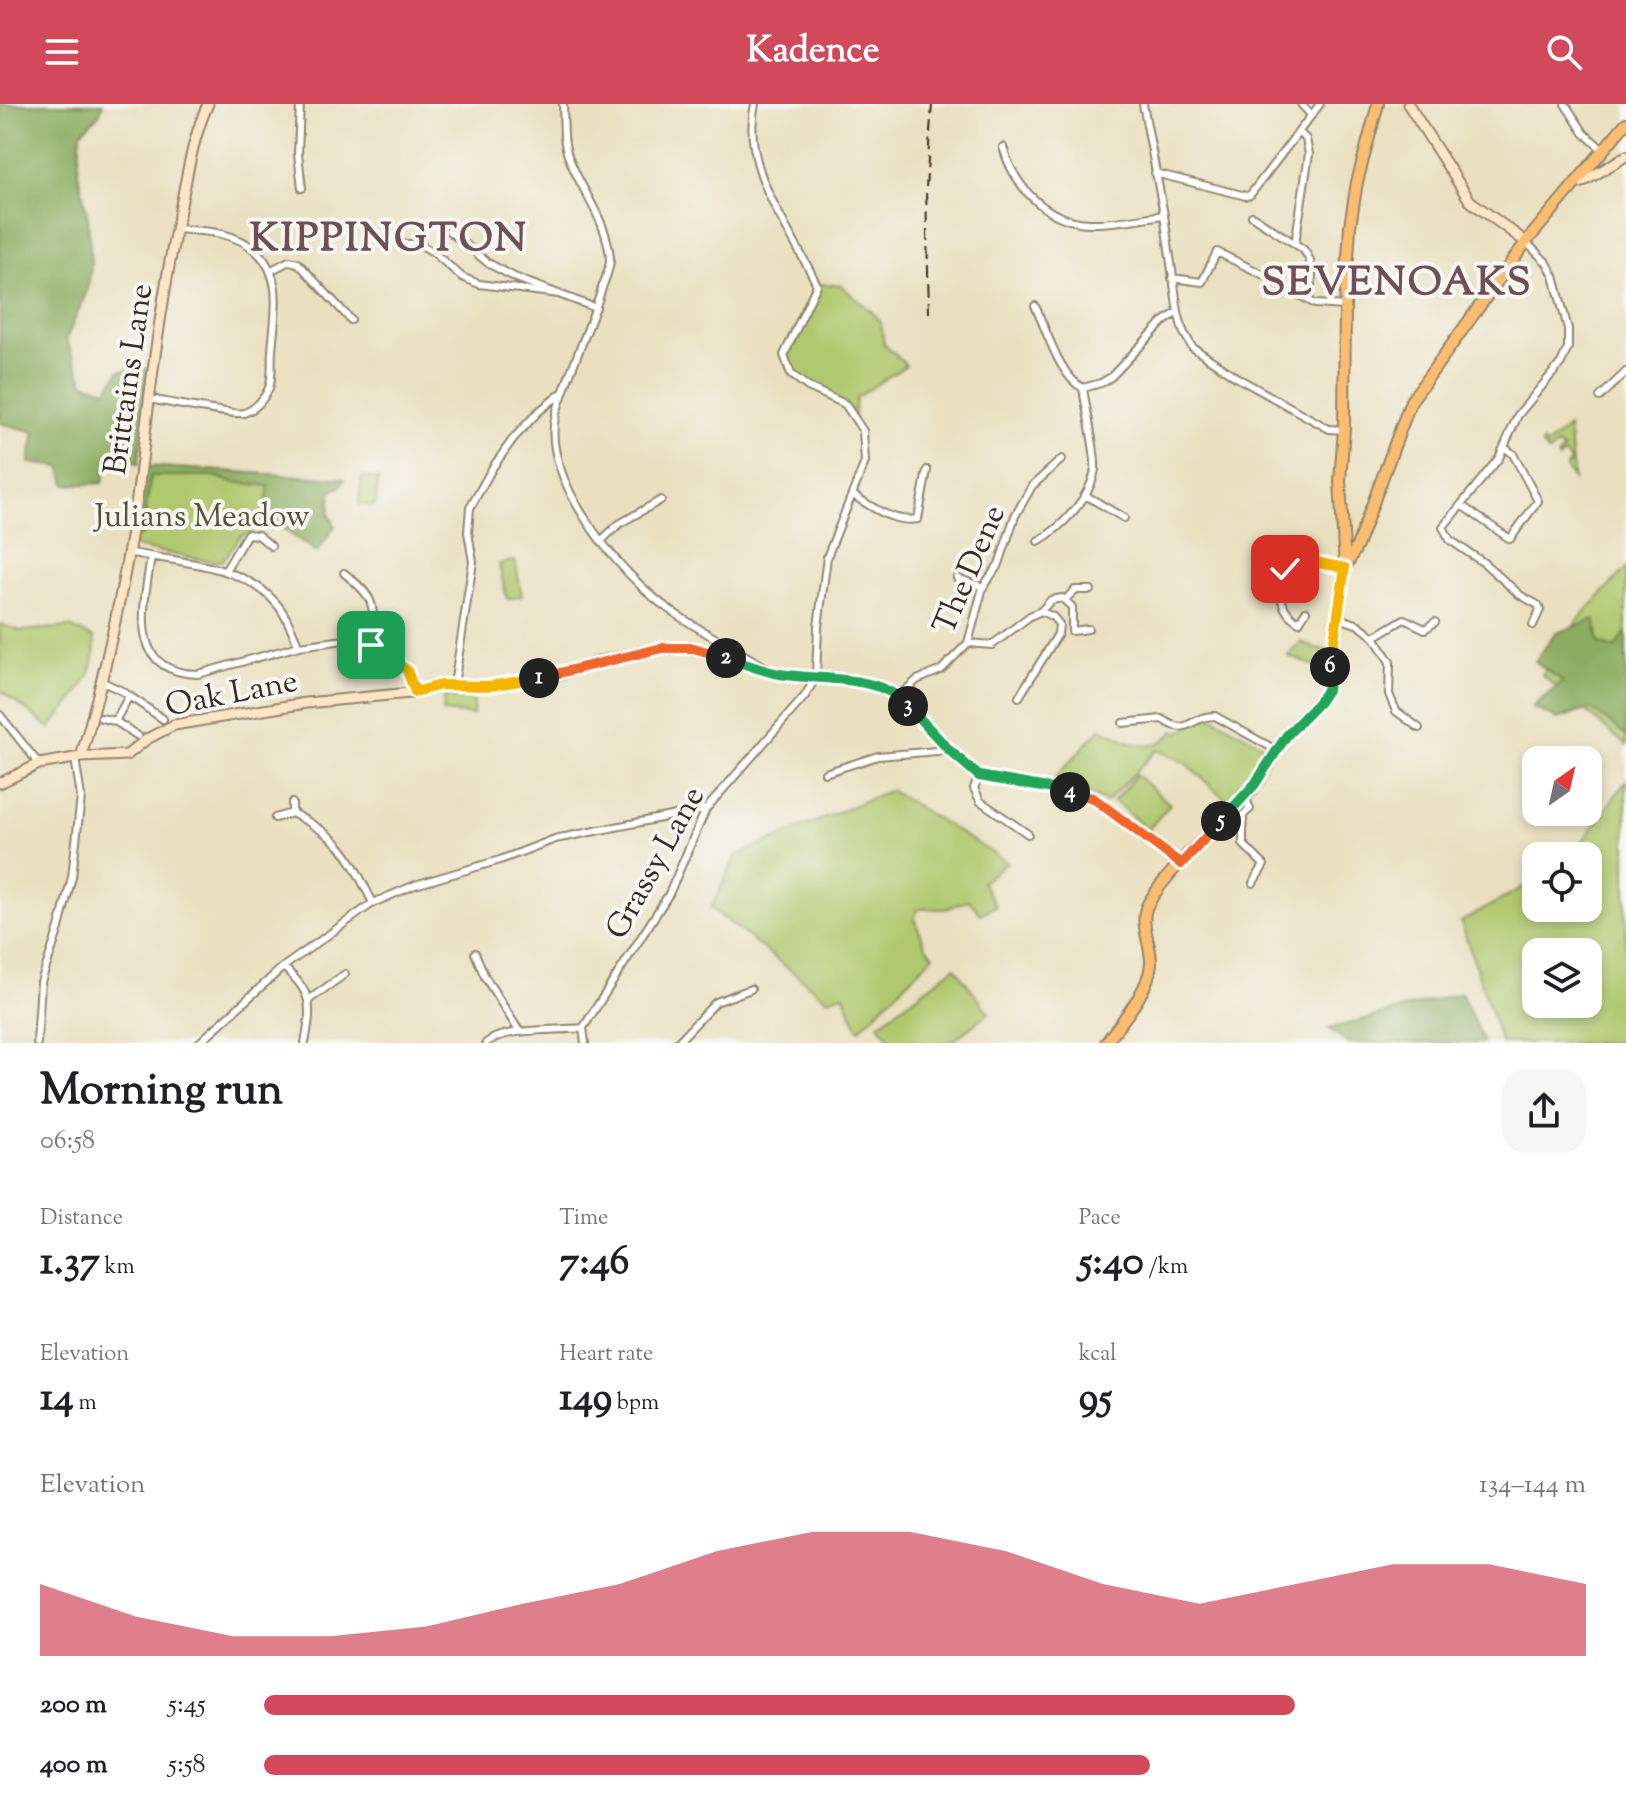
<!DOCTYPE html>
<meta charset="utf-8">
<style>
body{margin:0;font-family:"Sorts Mill Goudy",serif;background:#f6f6f6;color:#202124;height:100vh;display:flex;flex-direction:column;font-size:30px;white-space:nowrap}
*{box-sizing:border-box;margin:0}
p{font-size:26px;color:#757577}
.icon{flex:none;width:44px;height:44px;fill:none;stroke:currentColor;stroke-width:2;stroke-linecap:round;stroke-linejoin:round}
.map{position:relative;height:939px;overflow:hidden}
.panel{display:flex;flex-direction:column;background:#fff;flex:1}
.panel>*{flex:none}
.needle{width:52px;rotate:34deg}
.controls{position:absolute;left:1522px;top:642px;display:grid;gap:16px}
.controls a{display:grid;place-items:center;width:80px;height:80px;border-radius:16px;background:#fff;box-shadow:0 4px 12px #0003;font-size:40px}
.pin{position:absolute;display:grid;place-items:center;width:68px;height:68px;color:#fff;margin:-34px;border-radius:16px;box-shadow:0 4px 12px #0006}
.km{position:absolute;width:40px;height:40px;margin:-20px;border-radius:50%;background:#222;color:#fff;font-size:22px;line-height:40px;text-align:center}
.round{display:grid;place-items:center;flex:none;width:84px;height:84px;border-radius:24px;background:#f6f6f6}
.summary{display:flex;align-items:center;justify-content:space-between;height:136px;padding:0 40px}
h1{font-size:44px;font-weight:700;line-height:60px}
.stats{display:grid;grid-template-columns:repeat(3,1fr);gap:12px;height:136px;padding:8px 40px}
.stats div{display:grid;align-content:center}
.stats b{font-size:40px;font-weight:700}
.stats small{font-size:22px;font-weight:400}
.stats p{font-size:22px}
.chart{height:224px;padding:16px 40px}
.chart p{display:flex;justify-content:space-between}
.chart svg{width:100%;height:144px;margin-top:8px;fill:#d1495b;opacity:.7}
ul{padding:0 40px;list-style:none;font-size:26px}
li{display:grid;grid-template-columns:128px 96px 1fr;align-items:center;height:60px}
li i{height:20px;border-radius:10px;background:#d1495b}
header{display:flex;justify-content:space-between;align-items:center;height:104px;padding:0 40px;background:#d1495b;color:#fff;font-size:36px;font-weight:700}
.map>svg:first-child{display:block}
</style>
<header><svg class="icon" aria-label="menu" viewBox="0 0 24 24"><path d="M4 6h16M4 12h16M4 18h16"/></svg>Kadence<svg class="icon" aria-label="search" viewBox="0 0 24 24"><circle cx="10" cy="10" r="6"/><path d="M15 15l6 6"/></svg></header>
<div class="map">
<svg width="1626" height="939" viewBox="0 0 1626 939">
<rect width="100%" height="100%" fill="#f6f6f2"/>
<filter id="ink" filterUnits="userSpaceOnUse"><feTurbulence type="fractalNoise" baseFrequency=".0125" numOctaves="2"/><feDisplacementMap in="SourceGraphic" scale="16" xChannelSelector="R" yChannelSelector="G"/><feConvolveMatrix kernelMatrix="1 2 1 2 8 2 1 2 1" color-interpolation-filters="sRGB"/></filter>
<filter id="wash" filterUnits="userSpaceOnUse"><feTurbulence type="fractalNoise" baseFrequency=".006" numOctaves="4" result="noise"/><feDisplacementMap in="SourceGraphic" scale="32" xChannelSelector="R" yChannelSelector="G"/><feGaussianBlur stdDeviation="1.8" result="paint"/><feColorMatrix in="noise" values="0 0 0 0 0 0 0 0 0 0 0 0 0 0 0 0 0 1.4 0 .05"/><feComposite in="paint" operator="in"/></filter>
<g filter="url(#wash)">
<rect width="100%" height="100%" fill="#eae0bf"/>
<path fill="#b0c96e" stroke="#767a46" stroke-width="2" fill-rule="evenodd" d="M823,180L840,181L872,208L881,219L884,240L906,261L856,294L854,312L846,300L791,271L784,251L817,182Z
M1568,323L1574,377L1566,364L1571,358L1564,350L1559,355L1557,353L1563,346L1557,341L1549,349L1541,341L1543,338L1546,342Z
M143,362L344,375L340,383L331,387L329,409L335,422L317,448L265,412L254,427L241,432L223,456L215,458L139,444L133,440Z
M362,373L378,375L375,402L359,400Z
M515,457L522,492L507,495L499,460Z
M1626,464V641L1542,571L1578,516Z
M0,520L21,527L70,523L94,534C99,574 73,594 50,624L0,586Z
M1301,538L1314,544L1328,546L1325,566L1288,552Z
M444,593L474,595L473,611L443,608Z
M1204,614H1215L1273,647L1252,681L1232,701L1184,658L1157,646L1106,698L1069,679L1052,677L1101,624C1131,638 1148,654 1175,627L1178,629Z
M1136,671L1170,700L1148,726L1114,697Z
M1626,677V939H1501L1461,818L1536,776V804H1588V752H1572ZM1536,848H1588V900H1536Z
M890,686L1007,758L982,778L996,802L980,810L969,796L946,805H918L914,814L926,843L934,851L859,926L843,890L827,895L711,804L737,751Z
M955,863L989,909L950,939H893L879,920Z"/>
<path fill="#8cad61" stroke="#646c40" stroke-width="2" d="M0,0H103L99,11L81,28L78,68L88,113L91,161L88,185L66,235L84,279L107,286L119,267L147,264L139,360L110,347L103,379L66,381L61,363L29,359L35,328L0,319Z
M143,362L344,375L340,383L331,387L329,409L335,422L317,448L265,412L269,382L230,378L215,372H151L142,431L134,432Z
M1595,515L1599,539L1615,544L1626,528V631L1591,605L1557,615L1532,603L1563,578L1535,557L1556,529Z
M1461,889L1484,939H1348L1329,925Z"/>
</g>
<g filter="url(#ink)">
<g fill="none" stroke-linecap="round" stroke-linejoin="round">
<defs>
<path id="street" d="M300,0L298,50L302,84
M563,0C564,18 562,37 569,54C582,88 608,118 610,155C610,165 605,175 602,184C589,227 569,267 556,310C538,373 622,473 670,506C700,527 733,544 765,563
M1143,0L1164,111L1178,208L1183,227L1192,243L1236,273L1329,325L1344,326
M1301,0L1311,11
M1565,0L1584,29L1603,46
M1003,43C1014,82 1046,118 1090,119C1114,120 1140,114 1164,111
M1155,69L1246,92L1250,91L1320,0
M1252,112L1303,145C1316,161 1312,176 1309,194
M449,127L488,159L516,174L596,204
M1526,138L1547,159L1554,172L1568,225V244L1561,259L1518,311L1499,354L1443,423L1450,436L1484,459L1520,491L1538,501L1540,506L1533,521
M402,140H419L433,148L462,173L479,180L559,190
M1295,140L1309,50L1306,35L1299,28
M270,167L289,157L298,159L351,216
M1172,174L1202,178L1217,148L1268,173L1315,200L1345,202
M1035,202C1047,226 1059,272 1083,284C1085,301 1097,351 1095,365C1091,393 1062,424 1038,437
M1083,284L1101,279L1111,273L1163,218L1178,208
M1600,293L1626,268
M148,295C163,297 237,312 244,309C256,305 264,295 269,284C273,273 271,258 272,247C274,214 285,174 257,148C235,127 204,127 176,125
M853,391C874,404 893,419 918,415L927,366
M1085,391L1124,414
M1461,401L1510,435L1538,397L1513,350L1504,343
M602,436L619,420L661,396
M128,448C176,459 240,458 275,498C286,509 292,528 299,542
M151,453C144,500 126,569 198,570L299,542L345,536L371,541L407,566L415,588
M1282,454H1293L1345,464
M1293,454C1278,474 1274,504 1299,518L1306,507
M225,467L247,430L258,431L271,442
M344,469C378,496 374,501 371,541
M957,474L983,483
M1066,495L1075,486H1091
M1041,507L1051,496L1062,494L1072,503V527L1088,525
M1336,513L1359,521L1374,533
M968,539L992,541L1030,512L1041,507L1053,513L1059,520L1058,530L1019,593
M103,578L122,587L163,615
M454,581L473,458L468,428L470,404L493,363L513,335L538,308L563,288
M899,592L917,576L941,566L968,539L983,483L999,460L1015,412L1032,382L1062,355
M0,611L39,660
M101,614L115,617L128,594
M115,617L138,632
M1123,619L1162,615C1189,634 1188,612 1215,612L1276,646
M1419,624L1396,607L1389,590L1390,558L1374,533L1404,515L1425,525L1435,518
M825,669L878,652L949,646
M979,672L974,684L980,697L1028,730
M1245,693L1250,705L1243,711V740L1264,761L1253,779
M292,699V709C343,735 348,750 373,799
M275,714L292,709
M475,849L485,873L519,927
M283,863C313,888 312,902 305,939
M310,895L345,870
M37,939L41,878L59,824L72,773L81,693L75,654
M199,939L283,863L373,799L415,781L500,756L555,735L706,705
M486,939C505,923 556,927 583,924
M585,939L583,924L669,790L706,705L805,592L816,573L818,523L827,453L865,358L863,327L845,300L808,283L791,270L784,251L817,181C791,125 740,65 755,0
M677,939L716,898L751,885"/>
<path id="secondary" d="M1408,0L1470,97L1526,138
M1577,79L1583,78L1626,52
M81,653C109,556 130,457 142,356C151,274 162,192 179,111C187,73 192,35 208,0
M0,679L39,660L81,653L127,651L147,635L174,621L306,599L410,589L441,581L489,582L562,570L600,557L662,544H694L777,570L859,577L899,592L949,646L979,672L1067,687L1093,694L1181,760"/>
<path id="primary" d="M1345,464L1357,442L1411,297L1526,138L1626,19
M1106,939C1122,916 1148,889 1151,860C1152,841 1138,818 1148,800C1171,761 1215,726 1246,692C1262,673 1272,651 1287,631C1299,615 1317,604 1327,586L1345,464L1340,377L1344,324L1345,202L1350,122L1357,78L1378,0"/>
</defs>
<use href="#street" stroke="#92856e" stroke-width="10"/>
<use href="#secondary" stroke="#92856e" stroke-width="13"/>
<use href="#primary" stroke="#92856e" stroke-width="14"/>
<use href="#street" stroke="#fff" stroke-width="6"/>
<use href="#secondary" stroke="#fee5c5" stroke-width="9"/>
<use href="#primary" stroke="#fcbd6f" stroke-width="10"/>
<path stroke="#3b2a1e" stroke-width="2" stroke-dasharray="12 6" stroke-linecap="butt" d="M929,209L926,84L932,0"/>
</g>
</g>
<g fill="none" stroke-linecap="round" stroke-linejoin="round" filter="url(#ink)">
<defs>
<path id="split-1" d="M371,541L407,566L415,588L441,581L489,582L539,574"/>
<path id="split-2" d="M539,574L662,544H694L726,554"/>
<path id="split-3" d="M726,554C744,559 762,567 780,570C819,577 880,569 908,602"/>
<path id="split-4" d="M908,602L949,646L979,672L1070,688"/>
<path id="split-5" d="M1070,688L1093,694L1181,760L1221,717"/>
<path id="split-6" d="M1221,717L1255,680L1287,631L1319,598L1327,586L1330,563"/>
<path id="split-7" d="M1285,465L1293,454L1345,464L1330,563"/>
</defs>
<use href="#split-1" stroke="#fff" stroke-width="16"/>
<use href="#split-2" stroke="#fff" stroke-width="16"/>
<use href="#split-3" stroke="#fff" stroke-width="16"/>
<use href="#split-4" stroke="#fff" stroke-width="16"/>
<use href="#split-5" stroke="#fff" stroke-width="16"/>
<use href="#split-6" stroke="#fff" stroke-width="16"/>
<use href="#split-7" stroke="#fff" stroke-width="16"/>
<use href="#split-1" stroke="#f5b400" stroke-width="10"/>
<use href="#split-2" stroke="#f0652b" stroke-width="10"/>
<use href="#split-3" stroke="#22a559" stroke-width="10"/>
<use href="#split-4" stroke="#22a559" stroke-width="10"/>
<use href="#split-5" stroke="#f0652b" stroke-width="10"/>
<use href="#split-6" stroke="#22a559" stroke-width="10"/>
<use href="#split-7" stroke="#f5b400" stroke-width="10"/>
</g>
<g text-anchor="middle" stroke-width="8" stroke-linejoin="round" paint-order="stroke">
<g font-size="32" fill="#3b2a1e" stroke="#f6f6f2">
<text transform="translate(127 275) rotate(-82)" y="11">Brittains Lane</text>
<text transform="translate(968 465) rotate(-67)" y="11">The Dene</text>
<text transform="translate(231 588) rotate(-11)" y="11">Oak Lane</text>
<text transform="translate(654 758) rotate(-61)" y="11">Grassy Lane</text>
</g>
<g font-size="32" fill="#585232" stroke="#f6f6f2">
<text x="202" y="422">Julians Meadow</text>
</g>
<g font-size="40" font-weight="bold" letter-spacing="2" fill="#724e55" stroke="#f6f6f2">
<text x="389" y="146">KIPPINGTON</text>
<text x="1397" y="190">SEVENOAKS</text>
</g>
</g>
</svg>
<div class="controls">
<a><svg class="needle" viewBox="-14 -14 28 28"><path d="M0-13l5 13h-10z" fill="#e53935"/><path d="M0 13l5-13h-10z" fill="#757577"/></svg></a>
<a><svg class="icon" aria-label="locate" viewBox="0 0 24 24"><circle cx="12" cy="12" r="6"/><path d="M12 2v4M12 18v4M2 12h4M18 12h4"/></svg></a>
<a><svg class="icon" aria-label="layers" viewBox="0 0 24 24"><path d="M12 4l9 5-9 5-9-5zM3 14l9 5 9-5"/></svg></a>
</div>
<div class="pin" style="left:371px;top:541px;background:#1e9e55"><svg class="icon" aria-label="arrive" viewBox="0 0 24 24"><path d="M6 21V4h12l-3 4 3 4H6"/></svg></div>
<div class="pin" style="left:1285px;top:465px;background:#d93025"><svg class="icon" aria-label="check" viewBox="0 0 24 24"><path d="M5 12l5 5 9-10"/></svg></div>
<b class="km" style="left:539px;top:574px">1</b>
<b class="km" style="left:726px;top:554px">2</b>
<b class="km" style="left:908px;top:602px">3</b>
<b class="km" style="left:1070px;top:688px">4</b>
<b class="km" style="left:1221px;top:717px">5</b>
<b class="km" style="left:1330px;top:563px">6</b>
</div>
<section class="panel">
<div class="summary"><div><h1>Morning run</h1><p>06:58</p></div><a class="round"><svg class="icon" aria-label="share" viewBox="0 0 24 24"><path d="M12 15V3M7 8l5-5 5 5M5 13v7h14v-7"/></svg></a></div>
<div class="stats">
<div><p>Distance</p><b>1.37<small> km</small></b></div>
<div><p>Time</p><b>7:46</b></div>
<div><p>Pace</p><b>5:40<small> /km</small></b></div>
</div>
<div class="stats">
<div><p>Elevation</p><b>14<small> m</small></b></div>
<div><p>Heart rate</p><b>149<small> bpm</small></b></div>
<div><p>kcal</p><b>95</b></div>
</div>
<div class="chart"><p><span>Elevation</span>134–144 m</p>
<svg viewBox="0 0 160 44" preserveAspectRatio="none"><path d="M0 44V22L10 32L20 38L30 38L40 35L50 28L60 22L70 12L80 6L90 6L100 12L110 22L120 28L130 22L140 16L150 16L160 22V44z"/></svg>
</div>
<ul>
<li><b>200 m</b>5:45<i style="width:78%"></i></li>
<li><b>400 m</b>5:58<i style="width:67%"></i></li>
</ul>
</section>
